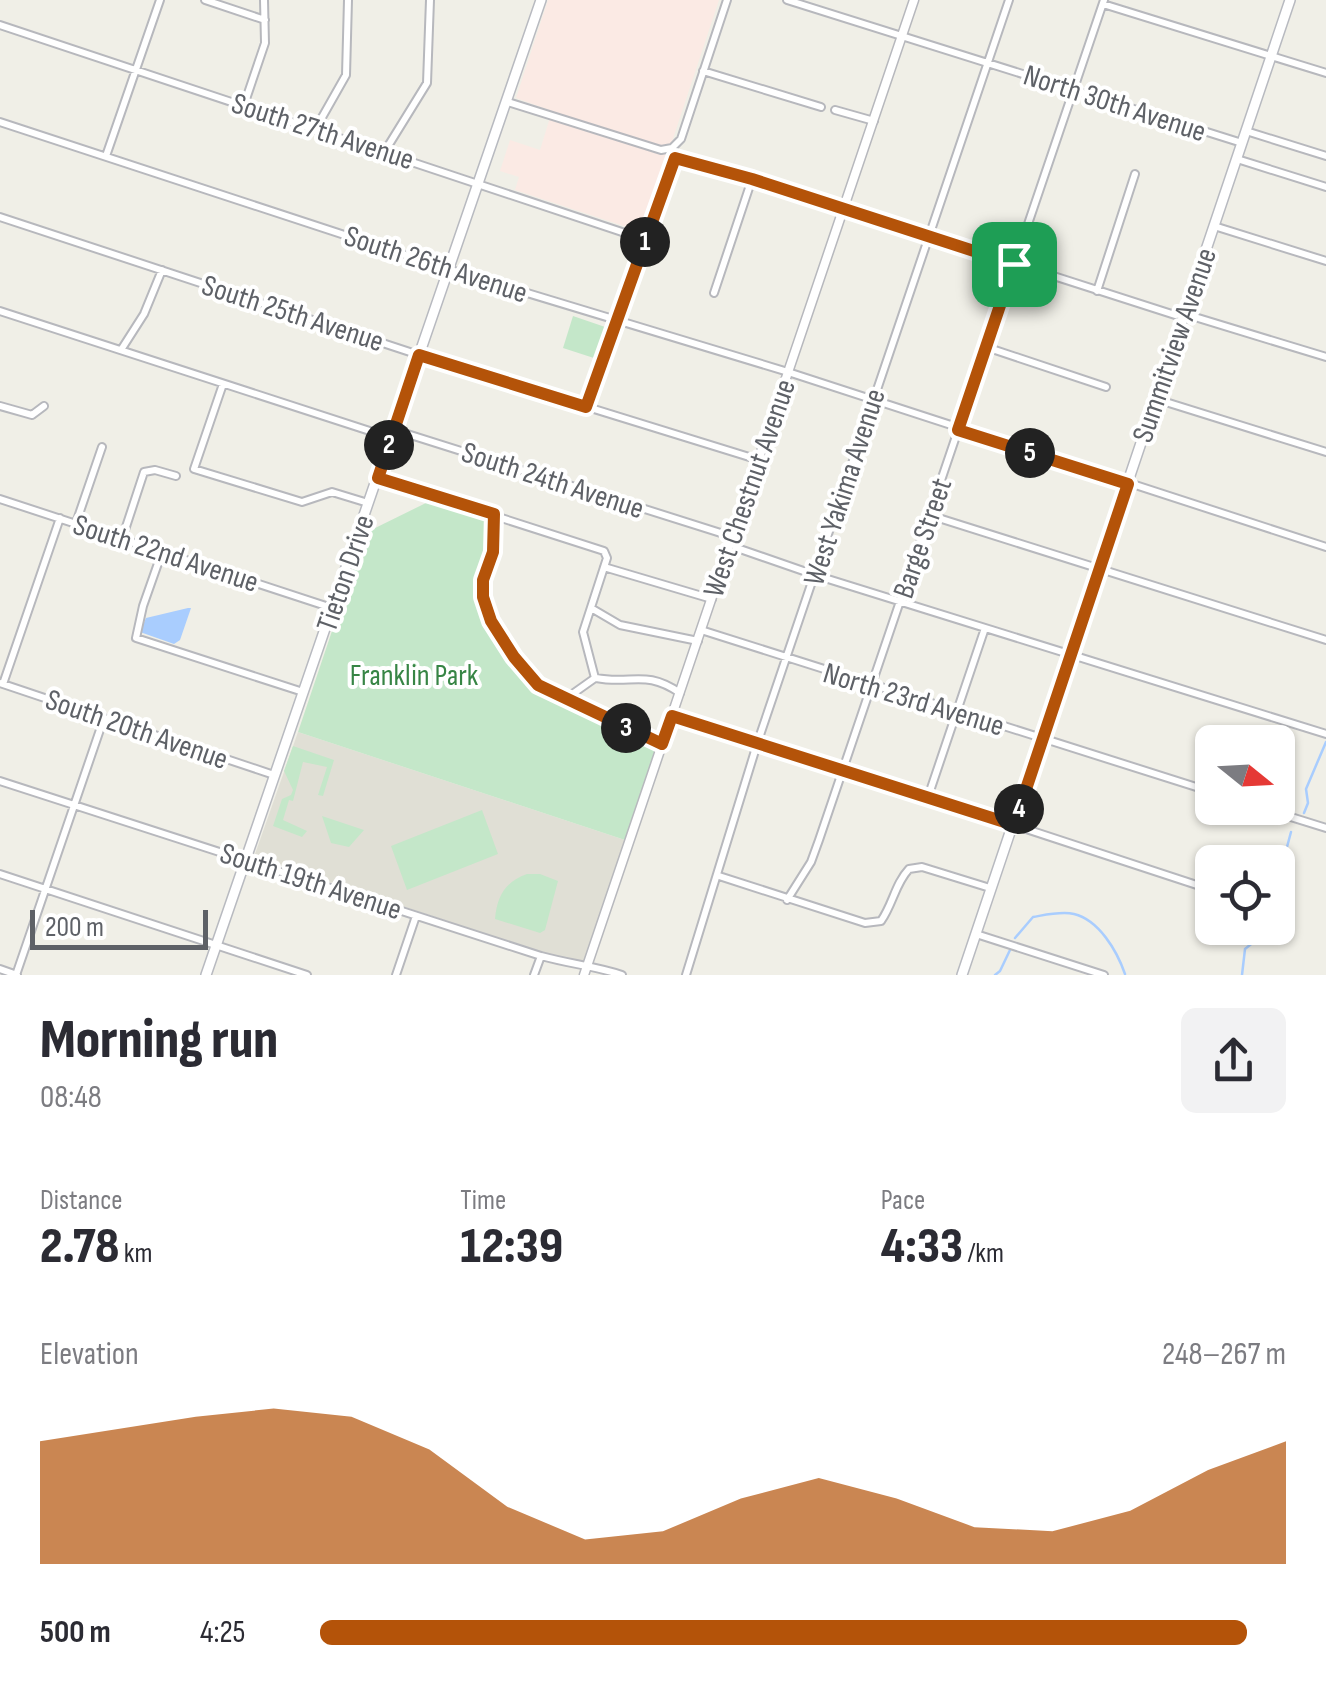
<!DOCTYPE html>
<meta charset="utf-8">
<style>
body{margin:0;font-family:"Sofia Sans Condensed",sans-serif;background:#f2f2f3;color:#2b2b33;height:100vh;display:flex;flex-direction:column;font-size:38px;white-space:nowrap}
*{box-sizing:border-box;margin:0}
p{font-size:32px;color:#7c7c81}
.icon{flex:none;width:55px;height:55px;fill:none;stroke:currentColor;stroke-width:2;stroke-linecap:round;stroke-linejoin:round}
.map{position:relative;height:975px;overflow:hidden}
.drawer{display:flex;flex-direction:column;background:#fff;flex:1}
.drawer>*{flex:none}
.needle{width:65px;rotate:108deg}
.fabs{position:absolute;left:1195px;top:725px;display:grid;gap:20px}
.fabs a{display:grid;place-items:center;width:100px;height:100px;border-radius:15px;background:#fff;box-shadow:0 2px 8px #0004;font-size:50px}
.scale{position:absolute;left:30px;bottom:25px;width:178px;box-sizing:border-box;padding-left:10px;border:5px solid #5e6167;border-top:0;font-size:28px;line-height:35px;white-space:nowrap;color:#5e6167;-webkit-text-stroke:8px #fff;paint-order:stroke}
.pin{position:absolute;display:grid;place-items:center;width:85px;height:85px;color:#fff;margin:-42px;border-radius:20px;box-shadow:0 5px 15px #0006}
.km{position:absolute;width:50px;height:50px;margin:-25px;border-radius:50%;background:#222;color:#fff;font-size:28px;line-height:50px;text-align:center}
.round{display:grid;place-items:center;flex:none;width:105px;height:105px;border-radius:15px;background:#f2f2f3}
.summary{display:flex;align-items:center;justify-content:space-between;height:170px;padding:0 40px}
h1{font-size:55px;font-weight:800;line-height:75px}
.stats{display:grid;grid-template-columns:repeat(3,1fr);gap:15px;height:170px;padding:10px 40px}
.stats div{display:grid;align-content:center}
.stats b{font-size:50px;font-weight:800}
.stats small{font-size:28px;font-weight:400}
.stats p{font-size:28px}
.chart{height:280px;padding:20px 40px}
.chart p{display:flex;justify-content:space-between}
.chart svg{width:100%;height:180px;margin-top:10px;fill:#b45309;opacity:.7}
ul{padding:0 40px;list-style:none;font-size:32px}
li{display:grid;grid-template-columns:160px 120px 1fr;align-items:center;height:75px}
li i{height:25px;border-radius:12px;background:#b45309}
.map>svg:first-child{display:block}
</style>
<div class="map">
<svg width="1326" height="975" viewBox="0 0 1326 975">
<rect width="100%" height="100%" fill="#f0efe7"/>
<path fill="#e0dfd5" d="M298,732L625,840L583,966L254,857Z"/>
<path fill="#fbeae4" d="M548,0H719L642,232L515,190L519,177L500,171L510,140L540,150L552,111L516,98Z"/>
<path fill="#c4e7c9" d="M573,316L611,329L600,360L563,348Z
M430,501L478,515L489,523L491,547L480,584L481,599L486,619L528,680L546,694L657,746L625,840L298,732L365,533Z
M293,746L334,760L323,796L318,795L327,767L303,762L293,801L289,800L283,820L307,831L302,837L273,826L282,799L291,795L293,790L284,771Z
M482,810L498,854L407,890L391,846Z
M322,816L364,830L349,847L331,843Z
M527,874H540L558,881L545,930L540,933L495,919C497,896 505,882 527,874Z"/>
<path fill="#a9cdfe" d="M188,608H191L180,640L174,644L140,632L146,618Z"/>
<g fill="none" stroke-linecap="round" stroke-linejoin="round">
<path stroke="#a9cdfe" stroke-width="2.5" d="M1304,813L1308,803L1306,789L1326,742
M1278,915L1283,902L1280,873L1291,832
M1015,938L1033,917C1045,915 1061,911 1074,914C1099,920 1117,951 1125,974
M995,975L1000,971L1010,950
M1242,975L1245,949L1271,928"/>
<defs>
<path id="minor" d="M205,0L265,20
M787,0L1242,143
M1103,4L1326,73
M0,25L646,240
M703,71L821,107
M508,102L661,150L672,148L681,139L727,0
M244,105L265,43L264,0
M835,110L874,121
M0,122L448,269L788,372L1326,547
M316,128L346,75L348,0
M1246,131L1326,156
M385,151L427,83L430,0
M106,156L160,0
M1237,159L1326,187
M0,217L419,355L759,460
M1214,226L1326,261
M1097,291L1135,174
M714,293L752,179
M0,311L379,434L392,437L401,432L727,535L737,548L815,575L1326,734
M986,347L1106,387
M121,350L144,314L162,270
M223,384L194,469L302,502L332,492L368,503
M1156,399L1326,452
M0,406L32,415L44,406
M586,407L675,158L752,179L1175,315L1185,314L1326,357
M377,478L604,551L607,558L583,632L595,678L564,700
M0,499L332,608
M494,514L493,553L483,581V597L491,621L514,657L538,685L663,744
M929,515L1326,640
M76,523L102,447
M122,539L144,472L155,470L176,476
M162,552L143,606L136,638L303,692
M604,567L712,599
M591,608L620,625L698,641
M701,630L1212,792
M596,678C632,685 645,669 680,693
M0,683L274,775
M3,684L60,518
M672,716L758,741L1212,890
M0,781L541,956C570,964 595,966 622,975
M928,797L985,628
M1262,808L1326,828
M0,874L307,975
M719,876L865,923L881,921C893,904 895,884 909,869L922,867L990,888
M787,900L811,862L819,840L1104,0
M976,934L1104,975
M0,969L17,975
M16,975L104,718
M396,975L416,916
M534,975L541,956
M686,975L758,741L1009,0"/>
<path id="tertiary" d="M584,975L914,0"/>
<path id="secondary" d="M206,975L541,0
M962,975L1290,0"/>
</defs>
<use href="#minor" stroke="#b7b8bd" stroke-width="10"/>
<use href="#tertiary" stroke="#b7b8bd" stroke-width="11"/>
<use href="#secondary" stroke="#b8bac0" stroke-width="12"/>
<use href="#minor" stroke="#fff" stroke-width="6"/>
<use href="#tertiary" stroke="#fff" stroke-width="8"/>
<use href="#secondary" stroke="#fff" stroke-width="9"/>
</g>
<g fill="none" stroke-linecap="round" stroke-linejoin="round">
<defs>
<path id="route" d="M675,158L752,179L1014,264L958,430L1128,484L1014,825L672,716L662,744L538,685L514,657L491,621L483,597V580L493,552L494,514L378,478L419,355L586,407Z"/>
</defs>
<use href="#route" stroke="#fff" stroke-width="20"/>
<use href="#route" stroke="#b45309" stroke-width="12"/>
</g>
<g text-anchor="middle" stroke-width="8" stroke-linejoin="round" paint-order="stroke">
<g font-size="30" fill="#5e6167" stroke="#fff">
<text transform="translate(1115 103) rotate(18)" y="10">North 30th Avenue</text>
<text transform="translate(323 131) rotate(18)" y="10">South 27th Avenue</text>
<text transform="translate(436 264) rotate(18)" y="10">South 26th Avenue</text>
<text transform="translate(293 313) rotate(18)" y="10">South 25th Avenue</text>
<text transform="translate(1174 345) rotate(-71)" y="10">Summitview Avenue</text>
<text transform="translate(553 480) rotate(18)" y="10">South 24th Avenue</text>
<text transform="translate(844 487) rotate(-72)" y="10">West Yakima Avenue</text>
<text transform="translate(749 488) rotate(-71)" y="10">West Chestnut Avenue</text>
<text transform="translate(922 538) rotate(-71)" y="10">Barge Street</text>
<text transform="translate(166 553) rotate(18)" y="10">South 22nd Avenue</text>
<text transform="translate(345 573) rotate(-71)" y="10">Tieton Drive</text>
<text transform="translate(914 699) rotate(17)" y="10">North 23rd Avenue</text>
<text transform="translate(137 729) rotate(19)" y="10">South 20th Avenue</text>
<text transform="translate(311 881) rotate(18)" y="10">South 19th Avenue</text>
</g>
<g font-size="30" fill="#378545" stroke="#fff">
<text x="414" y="685">Franklin Park</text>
</g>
</g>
</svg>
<div class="fabs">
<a><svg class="needle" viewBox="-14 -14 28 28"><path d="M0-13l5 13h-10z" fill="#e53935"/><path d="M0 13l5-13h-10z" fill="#7c7c81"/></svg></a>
<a><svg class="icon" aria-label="locate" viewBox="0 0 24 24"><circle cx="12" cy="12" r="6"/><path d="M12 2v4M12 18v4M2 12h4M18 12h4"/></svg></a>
</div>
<div class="scale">200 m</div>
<div class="pin" style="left:1014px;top:264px;background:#1e9e55"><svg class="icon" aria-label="arrive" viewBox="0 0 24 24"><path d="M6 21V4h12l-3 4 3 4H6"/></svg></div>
<b class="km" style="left:645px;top:242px">1</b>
<b class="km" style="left:389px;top:445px">2</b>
<b class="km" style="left:626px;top:728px">3</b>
<b class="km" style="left:1019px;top:809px">4</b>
<b class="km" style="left:1030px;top:453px">5</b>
</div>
<section class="drawer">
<div class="summary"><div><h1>Morning run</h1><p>08:48</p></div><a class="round"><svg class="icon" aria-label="share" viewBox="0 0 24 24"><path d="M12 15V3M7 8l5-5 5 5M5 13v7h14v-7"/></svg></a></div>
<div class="stats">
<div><p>Distance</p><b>2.78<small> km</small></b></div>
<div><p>Time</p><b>12:39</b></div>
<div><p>Pace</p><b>4:33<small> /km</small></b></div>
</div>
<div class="chart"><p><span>Elevation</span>248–267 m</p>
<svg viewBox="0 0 160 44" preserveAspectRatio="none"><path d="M0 44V14L10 11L20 8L30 6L40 8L50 16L60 30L70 38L80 36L90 28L100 23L110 28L120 35L130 36L140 31L150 21L160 14V44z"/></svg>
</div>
<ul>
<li><b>500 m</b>4:25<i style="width:96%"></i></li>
</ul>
</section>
